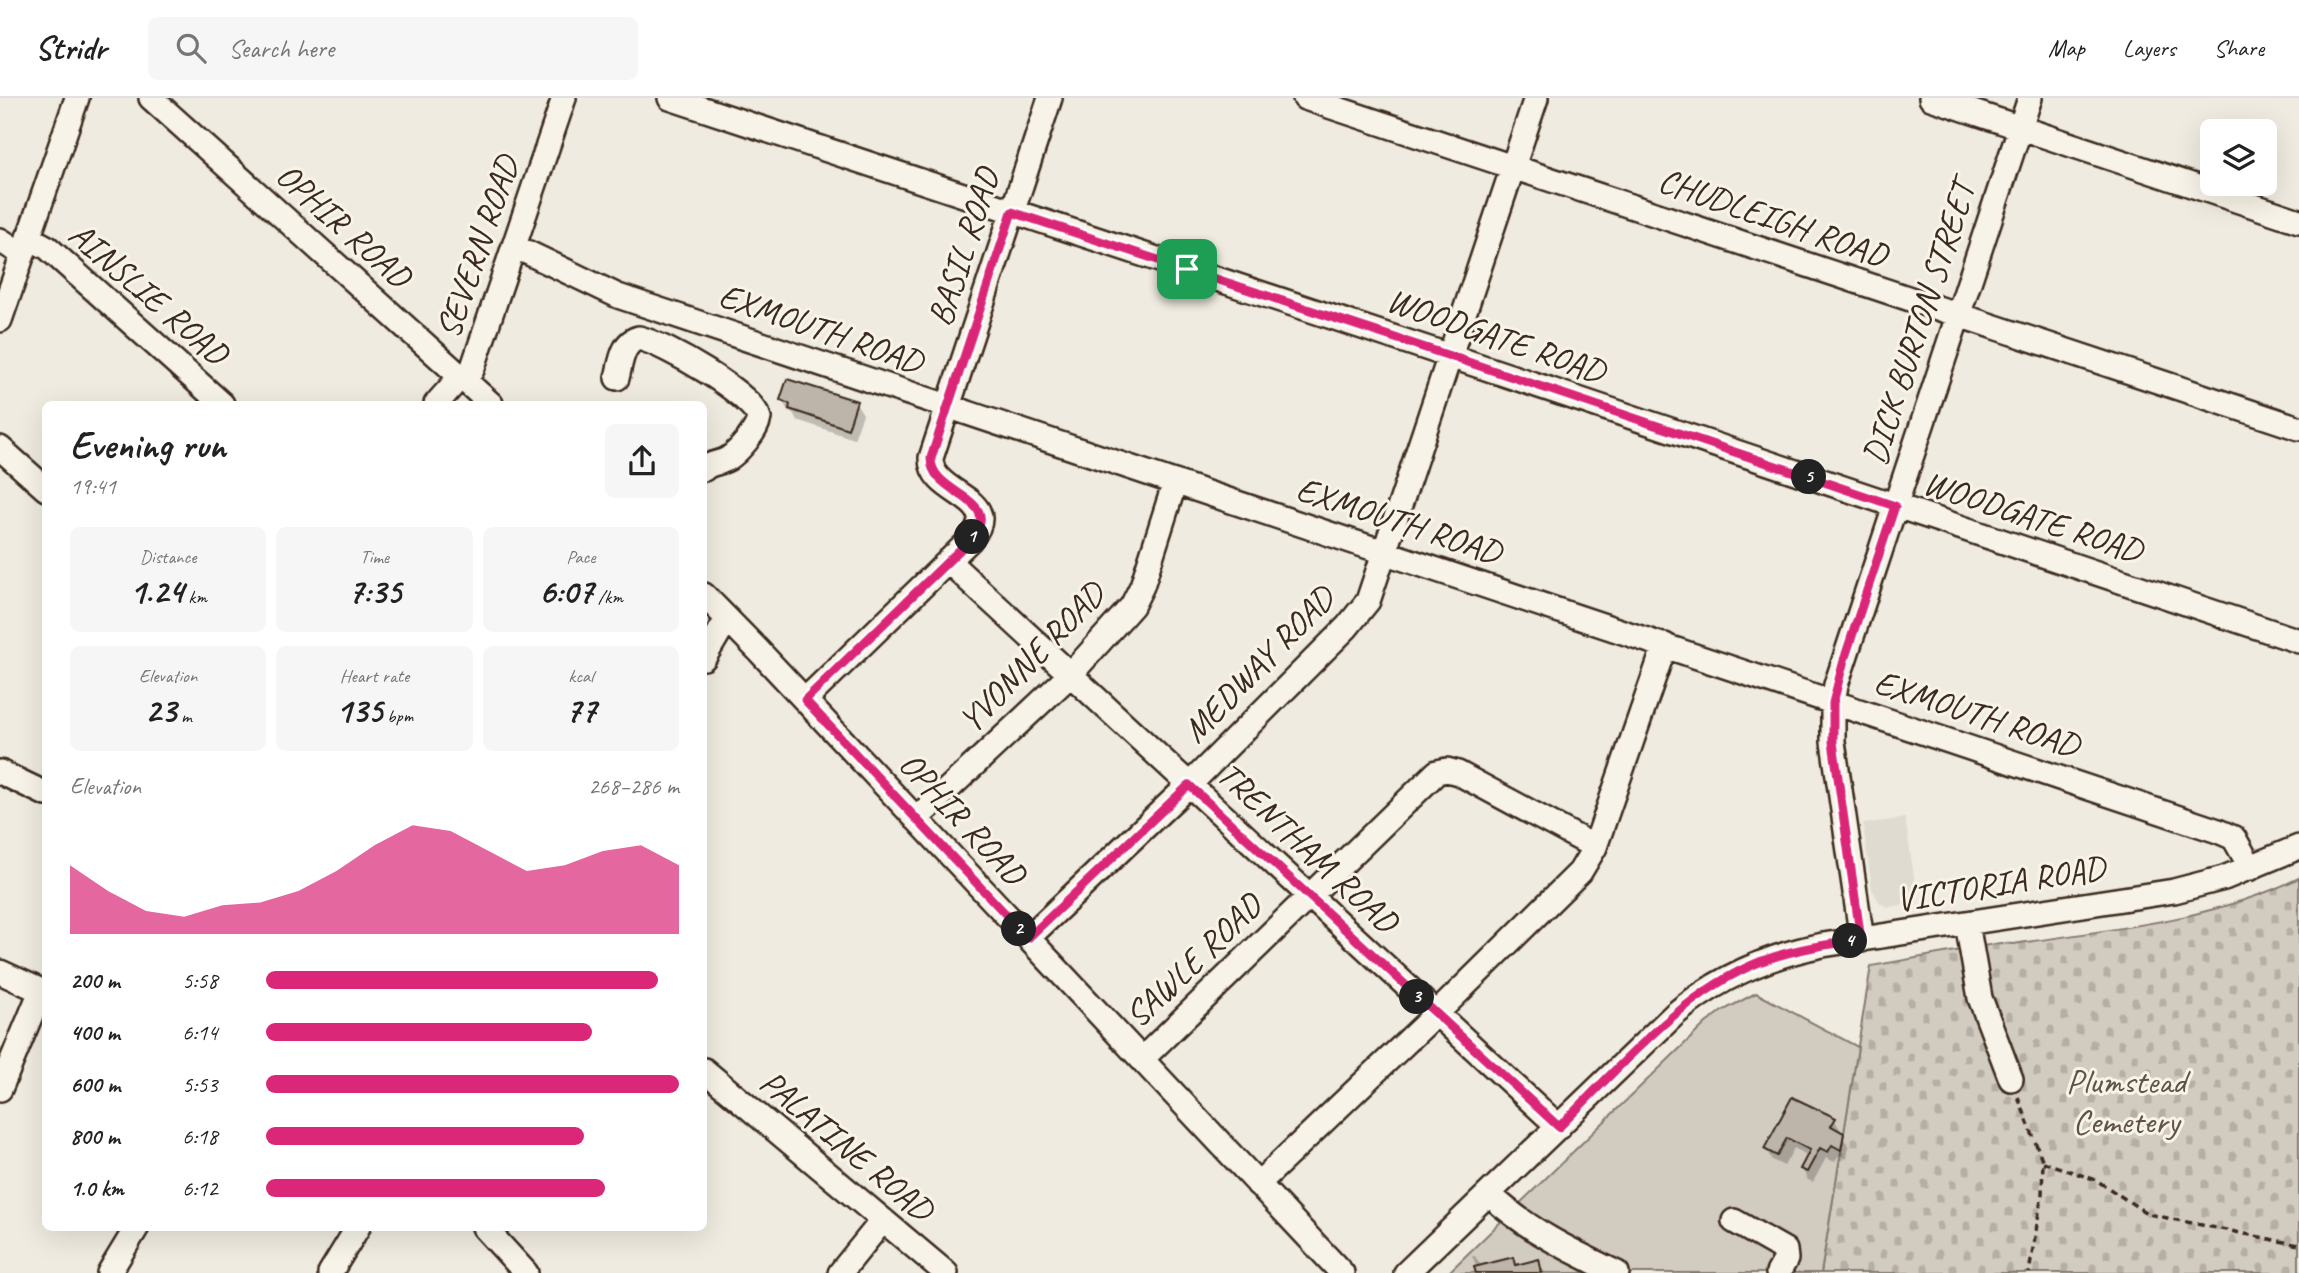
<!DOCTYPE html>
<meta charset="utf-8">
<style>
body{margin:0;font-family:Caveat,sans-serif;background:#f6f6f6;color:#222;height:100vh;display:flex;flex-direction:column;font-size:26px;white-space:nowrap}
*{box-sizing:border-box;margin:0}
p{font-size:23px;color:#767676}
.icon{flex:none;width:38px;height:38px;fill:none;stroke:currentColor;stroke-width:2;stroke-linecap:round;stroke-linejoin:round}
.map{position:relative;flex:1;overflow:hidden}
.details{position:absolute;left:42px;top:303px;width:665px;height:830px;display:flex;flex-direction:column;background:#fff;border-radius:10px;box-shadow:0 7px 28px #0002}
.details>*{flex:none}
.fabs{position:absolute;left:2200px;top:21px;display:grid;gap:14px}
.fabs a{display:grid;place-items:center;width:77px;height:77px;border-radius:10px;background:#fff;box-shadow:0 7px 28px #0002;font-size:35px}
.pin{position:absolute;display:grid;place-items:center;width:60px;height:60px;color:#fff;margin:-30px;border-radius:14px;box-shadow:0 4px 10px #0006}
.km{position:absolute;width:35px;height:35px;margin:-18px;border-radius:50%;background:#222;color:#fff;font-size:19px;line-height:35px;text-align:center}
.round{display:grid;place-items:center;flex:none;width:74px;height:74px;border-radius:10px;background:#f6f6f6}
.head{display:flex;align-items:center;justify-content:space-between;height:119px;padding:0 28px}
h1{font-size:38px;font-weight:700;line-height:52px}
.stats{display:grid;grid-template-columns:repeat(3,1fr);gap:10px;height:119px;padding:7px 28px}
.stats div{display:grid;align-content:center;border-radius:10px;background:#f6f6f6;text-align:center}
.stats b{font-size:35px;font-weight:700}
.stats small{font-size:19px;font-weight:400}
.stats p{font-size:19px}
.chart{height:196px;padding:14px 28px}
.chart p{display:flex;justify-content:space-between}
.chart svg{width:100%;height:126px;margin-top:7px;fill:#db2777;opacity:.7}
ul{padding:0 28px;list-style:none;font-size:23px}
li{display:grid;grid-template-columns:112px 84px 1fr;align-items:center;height:52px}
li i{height:18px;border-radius:9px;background:#db2777}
header{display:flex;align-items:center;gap:42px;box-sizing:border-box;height:98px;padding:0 35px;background:#fff;border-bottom:2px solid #e0e0e0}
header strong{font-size:33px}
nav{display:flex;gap:38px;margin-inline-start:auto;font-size:24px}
.search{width:490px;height:63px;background:#f6f6f6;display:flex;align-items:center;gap:18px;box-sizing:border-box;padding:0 24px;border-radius:10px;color:#767676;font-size:26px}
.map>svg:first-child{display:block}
</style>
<header>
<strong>Stridr</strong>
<div class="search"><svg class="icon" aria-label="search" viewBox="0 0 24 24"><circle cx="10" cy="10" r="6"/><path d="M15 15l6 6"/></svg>Search here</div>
<nav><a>Map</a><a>Layers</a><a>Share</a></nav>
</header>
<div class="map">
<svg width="2299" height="1175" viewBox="0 0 2299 1175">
<defs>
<pattern id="cemetery-stones" width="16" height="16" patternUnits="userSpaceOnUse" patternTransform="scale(1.75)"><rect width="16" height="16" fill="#d1cbc0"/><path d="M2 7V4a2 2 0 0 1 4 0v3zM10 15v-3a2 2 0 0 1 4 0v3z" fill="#b4aea5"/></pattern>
</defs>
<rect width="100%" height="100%" fill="#efebe0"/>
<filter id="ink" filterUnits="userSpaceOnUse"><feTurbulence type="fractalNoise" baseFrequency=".0143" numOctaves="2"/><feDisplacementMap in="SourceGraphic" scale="14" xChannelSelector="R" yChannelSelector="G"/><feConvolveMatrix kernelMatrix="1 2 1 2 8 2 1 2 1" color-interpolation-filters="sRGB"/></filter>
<g filter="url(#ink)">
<path fill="#e0dbd0" d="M1905,720L1918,805L1888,809L1880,805L1872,791L1863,726Z"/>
<path fill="url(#cemetery-stones)" stroke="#867a6f" stroke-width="2" d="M2299,780V1175H1821L1871,868L2000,845L2014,846C2110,831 2211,823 2299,780Z"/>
<path fill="#d1cbc0" stroke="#867a6f" stroke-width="2" d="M1756,895L1858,949L1821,1175H1448L1706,925L1722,913Z"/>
<path fill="#0003" d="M782,302L856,305L863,316L854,341L797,322L793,315L788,313Z
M1793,1001L1834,1021L1841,1033L1840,1035L1849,1048L1847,1061L1839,1057L1835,1064L1826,1060L1813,1084L1808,1082L1802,1071L1809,1058L1794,1050L1784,1068L1772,1062L1766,1051Z
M1472,1158H1475L1481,1168L1513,1161L1517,1169L1538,1163L1545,1175H1477L1476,1167Z"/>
<path fill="#bdb5aa" stroke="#3b2a1e" stroke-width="2" d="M787,281L857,303L848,331L789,311L790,306L780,302Z
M1792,999L1836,1020L1831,1028L1844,1035L1841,1052L1832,1047L1828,1054L1820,1050L1807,1074L1800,1071L1810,1052L1787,1040L1777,1058L1764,1051Z
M1514,1159L1516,1167L1539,1161L1542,1175H1476L1474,1169Z"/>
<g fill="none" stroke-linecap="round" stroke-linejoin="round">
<defs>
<path id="minor" d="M151,0L491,306
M670,0L1450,258L2299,543
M1305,0L2299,330
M1931,0L2299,123
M28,139L48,150L222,306
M0,142L22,156
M514,148L618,198L2218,733L2234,740L2251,770
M0,222L77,0
M617,280C621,265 622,244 639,240C664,246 753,296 759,320C757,333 739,353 729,360C720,366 711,364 704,371
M436,306L453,287L472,272L564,0
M0,350L46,391
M948,463L1559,1029
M704,497L758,552L1342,1175
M704,560L727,521
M805,602L970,442C1007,398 930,399 931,360L1050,0
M0,674L46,696
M916,721L1070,577L1132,508L1142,488L1175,384
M1967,825L1980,900L2011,981
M1028,840L1189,687L1347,529L1368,503L1536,0
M1862,842L1833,644V605L1836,587L2030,0
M0,874L46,895
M1142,961L1437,674L1447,672L1458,675L1595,749
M704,972L946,1175
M0,991L41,893
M1258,1086L1436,916L1580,774L1595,749L1665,547
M1489,1096C1527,1132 1571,1153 1617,1175
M1734,1123L1785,1152L1786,1161L1778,1175
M484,1129L526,1175
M109,1175L137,1129
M330,1175L358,1129
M840,1175L883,1122
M1406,1175L1675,916C1719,879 1767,858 1823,847L2174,793L2224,780L2299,749"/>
</defs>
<use href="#minor" stroke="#3b2a1e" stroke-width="28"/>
<path stroke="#3b2a1e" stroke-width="3.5" stroke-dasharray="7 5" stroke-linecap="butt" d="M2018,999L2043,1064L2042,1096L2029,1175
M2043,1064L2096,1082L2148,1116L2299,1147"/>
<use href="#minor" stroke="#f7f3e8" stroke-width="23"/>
</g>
</g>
<g fill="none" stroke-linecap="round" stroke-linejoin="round" filter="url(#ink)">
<defs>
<path id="route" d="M1012,114L1450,258L1895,408L1844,562L1833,605V644L1861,842C1828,846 1794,851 1762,863C1682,894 1619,970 1559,1029L1189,687L1028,840L805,602L970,442C1008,399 930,398 931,360Z"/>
</defs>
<use href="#route" stroke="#fff" stroke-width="14"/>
<use href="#route" stroke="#db2777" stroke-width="9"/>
</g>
<g text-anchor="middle" stroke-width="6" stroke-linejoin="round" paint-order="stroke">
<g font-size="35" fill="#3b2a1e" stroke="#f7f3e8">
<text transform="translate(1773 119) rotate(19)" y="12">CHUDLEIGH ROAD</text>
<text transform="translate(344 127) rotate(42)" y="12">OPHIR ROAD</text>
<text transform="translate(477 149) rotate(-71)" y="12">SEVERN ROAD</text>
<text transform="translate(963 149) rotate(-72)" y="12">BASIL ROAD</text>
<text transform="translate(149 195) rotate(41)" y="12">AINSLIE ROAD</text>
<text transform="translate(1918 225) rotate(-72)" y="12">DICK BURTON STREET</text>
<text transform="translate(821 230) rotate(19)" y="12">EXMOUTH ROAD</text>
<text transform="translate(1496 237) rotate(19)" y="12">WOODGATE ROAD</text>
<text transform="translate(2033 418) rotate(18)" y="12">WOODGATE ROAD</text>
<text transform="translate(1399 422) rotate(18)" y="12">EXMOUTH ROAD</text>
<text transform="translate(1031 559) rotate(-46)" y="12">YVONNE ROAD</text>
<text transform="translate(1258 566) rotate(-46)" y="12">MEDWAY ROAD</text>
<text transform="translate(1977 615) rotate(18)" y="12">EXMOUTH ROAD</text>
<text transform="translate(963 720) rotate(47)" y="12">OPHIR ROAD</text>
<text transform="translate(1308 749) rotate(43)" y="12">TRENTHAM ROAD</text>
<text transform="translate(2000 785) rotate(-9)" y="12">VICTORIA ROAD</text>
<text transform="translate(1193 862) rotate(-44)" y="12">SAWLE ROAD</text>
<text transform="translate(847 1047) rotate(40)" y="12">PALATINE ROAD</text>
</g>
<g font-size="35" fill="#605246" stroke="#f7f3e8">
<text x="2126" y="995">Plumstead<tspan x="2126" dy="40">Cemetery</tspan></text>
</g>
</g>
</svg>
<div class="fabs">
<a><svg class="icon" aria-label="layers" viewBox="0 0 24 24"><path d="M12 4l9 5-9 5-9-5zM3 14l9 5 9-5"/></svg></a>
</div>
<div class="pin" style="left:1187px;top:171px;background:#1e9e55"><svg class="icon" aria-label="arrive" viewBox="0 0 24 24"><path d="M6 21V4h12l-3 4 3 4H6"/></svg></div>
<b class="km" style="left:972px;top:439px">1</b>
<b class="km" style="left:1019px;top:831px">2</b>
<b class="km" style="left:1417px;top:899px">3</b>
<b class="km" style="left:1850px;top:843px">4</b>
<b class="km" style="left:1809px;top:379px">5</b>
<section class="details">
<div class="head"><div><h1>Evening run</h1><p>19:41</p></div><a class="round"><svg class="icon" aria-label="share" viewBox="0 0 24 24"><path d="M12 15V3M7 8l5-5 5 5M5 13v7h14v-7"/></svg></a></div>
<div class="stats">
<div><p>Distance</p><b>1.24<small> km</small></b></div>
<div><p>Time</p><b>7:35</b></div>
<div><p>Pace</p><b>6:07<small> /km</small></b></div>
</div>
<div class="stats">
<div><p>Elevation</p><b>23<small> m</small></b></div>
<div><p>Heart rate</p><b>135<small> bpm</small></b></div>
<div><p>kcal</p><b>77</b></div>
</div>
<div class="chart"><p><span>Elevation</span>268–286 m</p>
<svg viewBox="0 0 160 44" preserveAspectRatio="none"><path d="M0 44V20L10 29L20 36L30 38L40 34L50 33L60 29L70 22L80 13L90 6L100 8L110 15L120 22L130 20L140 15L150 13L160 20V44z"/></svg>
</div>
<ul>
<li><b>200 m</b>5:58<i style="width:95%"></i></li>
<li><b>400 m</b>6:14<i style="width:79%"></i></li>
<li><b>600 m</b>5:53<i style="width:100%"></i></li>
<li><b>800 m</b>6:18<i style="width:77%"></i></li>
<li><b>1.0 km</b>6:12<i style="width:82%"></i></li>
</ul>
</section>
</div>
